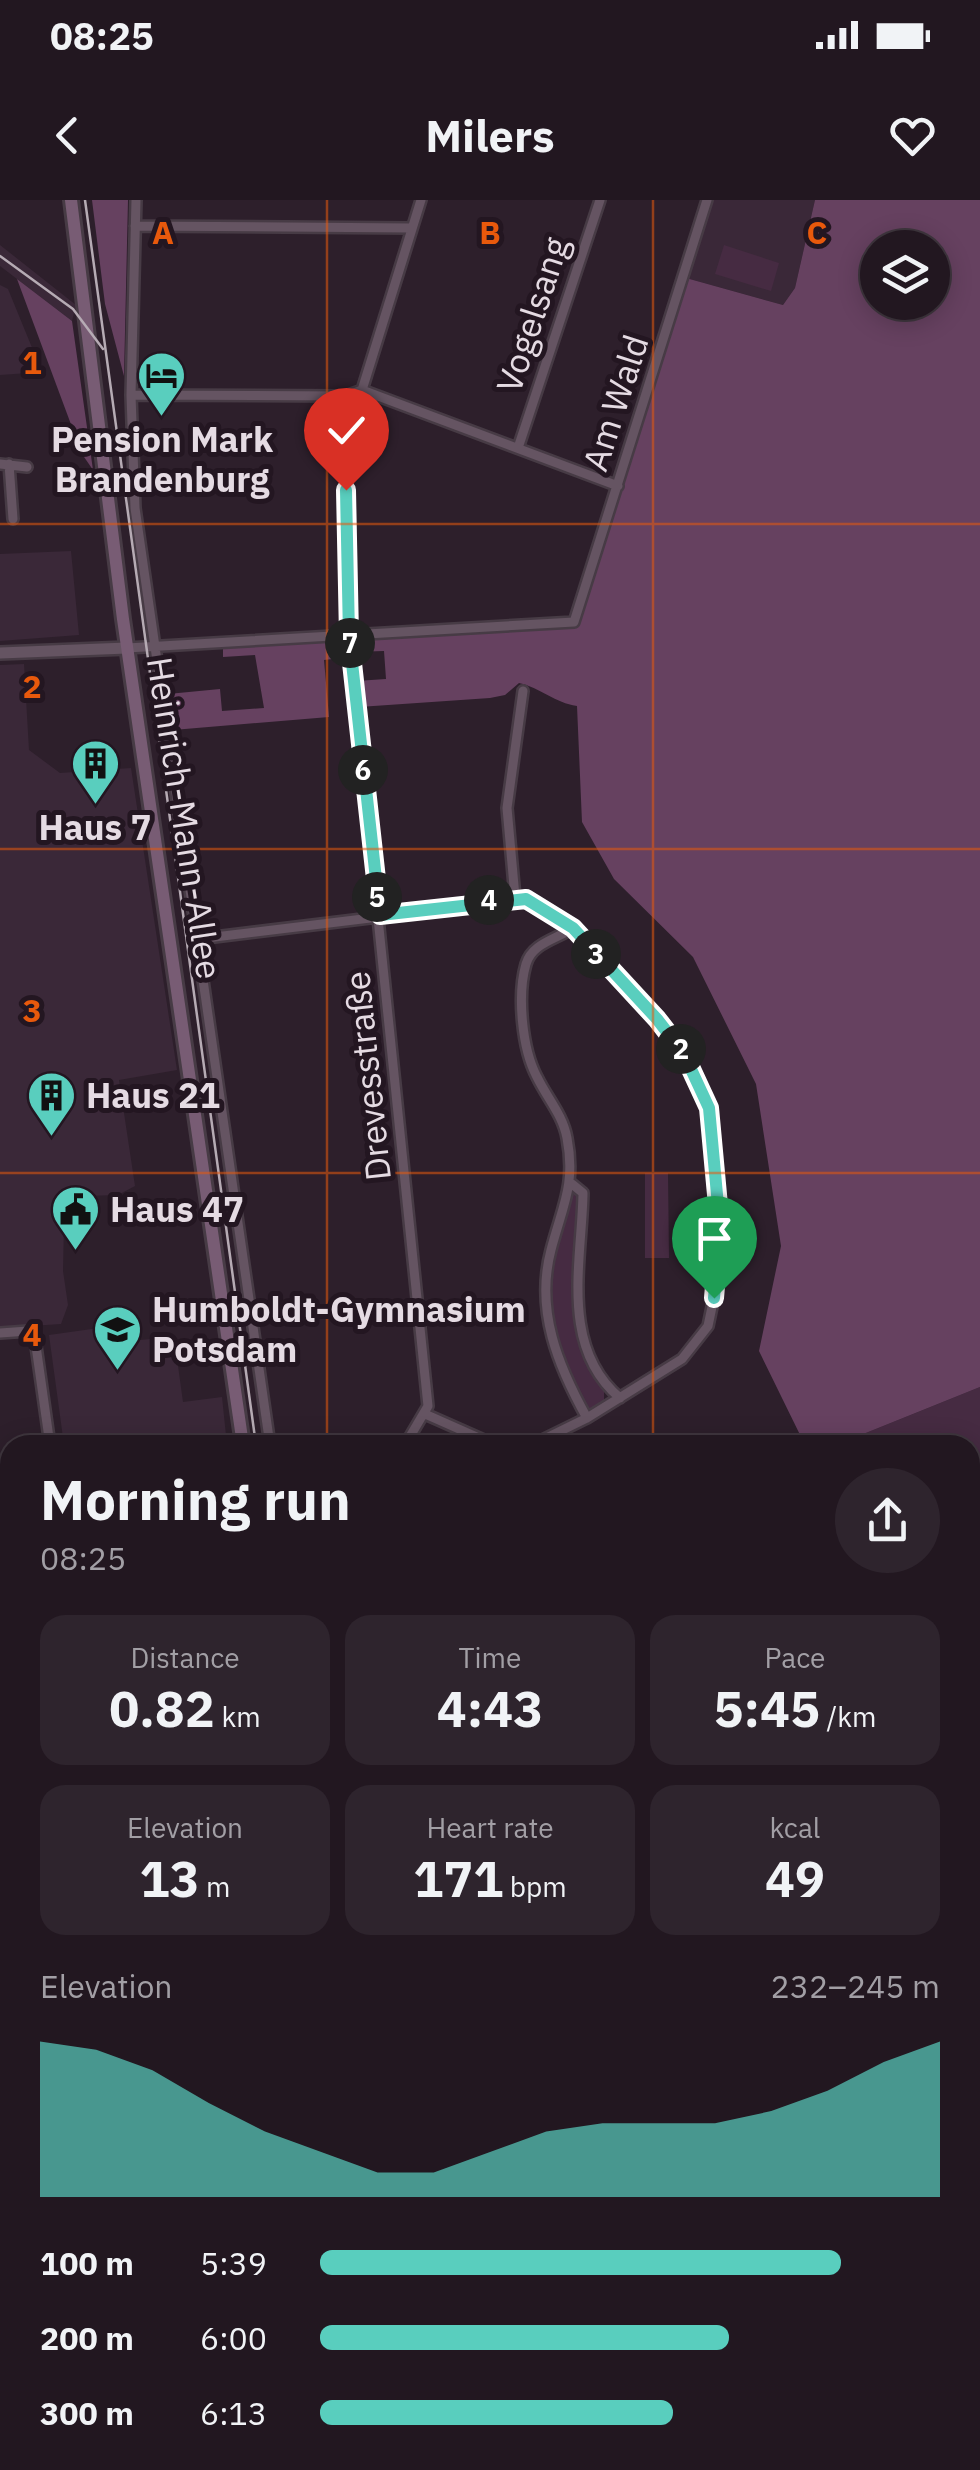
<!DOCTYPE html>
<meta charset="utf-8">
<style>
body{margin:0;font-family:"IBM Plex Sans",sans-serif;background:#2e242d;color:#f1f3f6;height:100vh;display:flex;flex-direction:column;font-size:38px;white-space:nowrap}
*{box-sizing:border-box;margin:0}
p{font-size:32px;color:#a29fa5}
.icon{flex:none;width:55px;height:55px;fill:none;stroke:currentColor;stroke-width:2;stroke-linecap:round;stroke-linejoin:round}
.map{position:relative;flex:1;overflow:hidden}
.side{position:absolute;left:0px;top:1235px;width:980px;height:1035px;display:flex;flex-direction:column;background:#221720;border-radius:30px 30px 0 0;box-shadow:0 5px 25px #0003,0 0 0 2px #3f363e}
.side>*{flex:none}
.buttons{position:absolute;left:860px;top:30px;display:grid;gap:20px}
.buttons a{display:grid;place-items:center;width:90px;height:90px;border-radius:50%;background:#221720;box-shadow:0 5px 25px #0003,0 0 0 2px #3f363e;font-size:50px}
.pin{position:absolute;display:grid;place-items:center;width:85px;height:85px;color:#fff;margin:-102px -42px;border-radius:50% 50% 50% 0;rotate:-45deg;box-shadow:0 0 10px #0007}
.pin .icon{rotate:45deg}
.km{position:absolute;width:50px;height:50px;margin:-25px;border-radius:50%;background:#222;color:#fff;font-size:28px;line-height:50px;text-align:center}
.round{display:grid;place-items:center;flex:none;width:105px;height:105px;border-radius:52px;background:#2e242d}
.head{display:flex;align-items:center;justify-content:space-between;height:170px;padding:0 40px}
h1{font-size:55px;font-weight:700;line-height:75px}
.figures{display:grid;grid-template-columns:repeat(3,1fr);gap:15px;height:170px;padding:10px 40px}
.figures div{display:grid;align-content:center;border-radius:25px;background:#2e242d;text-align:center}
.figures b{font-size:50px;font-weight:700}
.figures small{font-size:28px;font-weight:400}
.figures p{font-size:28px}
.chart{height:280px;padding:20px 40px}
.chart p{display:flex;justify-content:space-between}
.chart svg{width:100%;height:180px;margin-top:10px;fill:#59cebe;opacity:.7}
ul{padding:0 40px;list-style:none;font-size:32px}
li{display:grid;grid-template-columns:160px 120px 1fr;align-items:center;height:75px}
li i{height:25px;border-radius:12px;background:#59cebe}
.status{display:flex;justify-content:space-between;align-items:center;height:70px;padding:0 50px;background:#221720;direction:ltr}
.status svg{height:28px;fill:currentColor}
header{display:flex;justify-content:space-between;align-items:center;height:130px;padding:0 40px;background:#221720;font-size:45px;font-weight:700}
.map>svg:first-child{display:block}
</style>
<div class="status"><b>08:25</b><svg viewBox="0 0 49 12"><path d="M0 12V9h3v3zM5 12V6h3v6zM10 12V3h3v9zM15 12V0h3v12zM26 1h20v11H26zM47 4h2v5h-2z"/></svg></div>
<header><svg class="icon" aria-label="back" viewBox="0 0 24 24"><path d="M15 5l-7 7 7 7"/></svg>Milers<svg class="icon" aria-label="heart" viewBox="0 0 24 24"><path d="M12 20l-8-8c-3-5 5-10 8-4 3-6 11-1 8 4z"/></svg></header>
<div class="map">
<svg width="980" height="2270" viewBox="0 0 980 2270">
<rect width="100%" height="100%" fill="#2d1f2b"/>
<path fill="#3a2838" d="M709,0H815L795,88L783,105L686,78Z
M0,45L76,105L72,121L0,66Z
M0,85L8,89L42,172L0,175Z
M71,351L79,435L0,441V354Z
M24,464L29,550L60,573L131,568L177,870L119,880L135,986L118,995L84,996V1022L64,1023L63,1071L68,1105L61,1124L0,1128V465Z
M113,1126L114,1133L139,1130L140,1140L174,1137L183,1202L222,1197L227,1245H106L105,1241L64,1245L49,1135Z
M10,1454V1583L0,1584V1455Z
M16,2260H305L307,2270H21Z"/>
<path fill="#462b42" d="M724,45L779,63L771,91L715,74Z
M645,973H668L669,1058H645Z
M571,995H579L572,1091L604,1190V1201L593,1209L586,1208C542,1124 545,1084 571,995Z
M980,1187V1665L970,1677V1245H836Z
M10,1728V2167L0,2169V1729Z
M970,2056L980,2062V2205L970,2198Z"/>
<path fill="#664160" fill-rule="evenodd" d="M92,0H128L124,176L105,104Z
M815,0H980V1187L836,1245H805L759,1151L781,1046L756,884L693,757L614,679L582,622L577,506C555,503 541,488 519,483L505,495L490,498L359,507L356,481L386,479L384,451L353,452L351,436L574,426L686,78L783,105L795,88ZM878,48H932V102H878Z
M17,79L72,121L93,270L82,254Z
M348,436L350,457L324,460L329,517L173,530L168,494L220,489L222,511L264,508L255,455L223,457V445Z
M970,1896L980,1903V2062L970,2056Z
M970,2198L980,2205V2270H827L828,2260H970Z"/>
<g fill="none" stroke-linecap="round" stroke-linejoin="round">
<defs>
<path id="minor" d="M136,0L131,195L135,308L270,1245
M135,26L412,28
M362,190L421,0
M131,195L345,196L362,190L618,286
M345,196L349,435L428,1206L405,1245
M518,248L600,0
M0,264L27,267
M9,264L13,319
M127,448L574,422L707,0
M515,697L507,608L523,491
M573,728C557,739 532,743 526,764C517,795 522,849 537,877C547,898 563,915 567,938C576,985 562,1007 551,1050C535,1110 558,1166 587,1218
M198,739L526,699L573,728L684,854L699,881L714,933L720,1027L717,1083L708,1126L682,1159L587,1218L532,1245
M572,984L583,993C582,1060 559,1147 620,1198
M0,1133L28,1131L35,1139L50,1245
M425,1214L495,1245
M0,1448H10
M0,1718L10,1721
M0,2176L10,2174
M703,2270L705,2260"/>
<path id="tertiary" d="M0,453L127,448"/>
<path id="secondary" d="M71,0L123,419L243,1245
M319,2260L321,2270"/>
</defs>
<use href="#minor" stroke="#473b45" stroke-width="14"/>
<use href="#tertiary" stroke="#473b45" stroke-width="16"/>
<use href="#secondary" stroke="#473b45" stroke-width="18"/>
<use href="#minor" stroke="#655462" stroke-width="9"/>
<use href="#tertiary" stroke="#655462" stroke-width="11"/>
<use href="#secondary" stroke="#785c74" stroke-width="12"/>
<path stroke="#b6abb4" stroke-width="2.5" d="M85,0L256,1245
M0,56L73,109L103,149
M317,2260L319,2270"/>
</g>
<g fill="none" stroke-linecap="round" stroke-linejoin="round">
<defs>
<path id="route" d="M346,290L349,436L380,715L526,699L573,728L657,819L684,854L709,908L720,1027L714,1098"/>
</defs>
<use href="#route" stroke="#fff" stroke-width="20"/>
<use href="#route" stroke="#59cebe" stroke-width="12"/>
</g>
<path fill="none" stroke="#e8590c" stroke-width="2.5" stroke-opacity="0.55" d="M327,0V1245M653,0V1245M0,324H980M0,649H980M0,973H980M0,1297H10M970,1297H980M0,1621H10M970,1621H980M0,1946H10M970,1946H980M327,2260V2270M653,2260V2270"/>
<defs>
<symbol id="hotel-pin" viewBox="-11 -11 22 30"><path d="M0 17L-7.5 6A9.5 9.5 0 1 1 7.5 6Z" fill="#59cebe" stroke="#231621"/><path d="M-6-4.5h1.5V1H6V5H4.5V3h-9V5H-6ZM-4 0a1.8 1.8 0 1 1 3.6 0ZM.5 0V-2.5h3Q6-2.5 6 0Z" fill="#111"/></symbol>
<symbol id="building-pin" viewBox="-11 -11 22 30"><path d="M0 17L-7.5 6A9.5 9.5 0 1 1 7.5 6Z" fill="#59cebe" stroke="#231621"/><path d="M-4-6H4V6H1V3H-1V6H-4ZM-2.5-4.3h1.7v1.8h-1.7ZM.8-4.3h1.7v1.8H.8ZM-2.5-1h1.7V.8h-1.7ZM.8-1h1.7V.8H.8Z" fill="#111"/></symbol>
<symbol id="civic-pin" viewBox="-11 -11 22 30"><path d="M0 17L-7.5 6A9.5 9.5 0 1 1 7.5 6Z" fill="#59cebe" stroke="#231621"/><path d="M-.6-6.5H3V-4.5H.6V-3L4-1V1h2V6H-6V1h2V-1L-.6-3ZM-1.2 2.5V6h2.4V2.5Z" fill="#111"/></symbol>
<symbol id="school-pin" viewBox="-11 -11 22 30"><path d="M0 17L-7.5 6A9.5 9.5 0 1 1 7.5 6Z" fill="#59cebe" stroke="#231621"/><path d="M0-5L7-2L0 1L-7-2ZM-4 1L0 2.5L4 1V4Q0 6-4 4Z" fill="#111"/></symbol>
</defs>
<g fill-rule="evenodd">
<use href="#hotel-pin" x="134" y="148" width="55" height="75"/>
<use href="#building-pin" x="68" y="536" width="55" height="75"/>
<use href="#building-pin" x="24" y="868" width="55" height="75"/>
<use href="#civic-pin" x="48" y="982" width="55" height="75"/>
<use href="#school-pin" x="90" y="1102" width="55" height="75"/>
</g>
<g text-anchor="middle" stroke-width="10" stroke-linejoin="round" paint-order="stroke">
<g font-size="35" fill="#e5dbe3" stroke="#231621">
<text transform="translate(533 115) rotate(-72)" y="12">Vogelsang</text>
<text transform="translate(616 203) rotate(-72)" y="12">Am Wald</text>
<text transform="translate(184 618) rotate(81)" y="12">Heinrich-Mann-Allee</text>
<text transform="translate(368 876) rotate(-96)" y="12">Drevesstraße</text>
</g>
<g font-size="35" font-weight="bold" fill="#e5dbe3" stroke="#231621" text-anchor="start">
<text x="162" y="252" text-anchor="middle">Pension Mark<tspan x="162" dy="40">Brandenburg</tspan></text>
<text x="95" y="640" text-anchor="middle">Haus 7</text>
<text x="86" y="908">Haus 21</text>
<text x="110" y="1022">Haus 47</text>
<text x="152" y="1122">Humboldt-Gymnasium<tspan x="152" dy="40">Potsdam</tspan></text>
</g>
</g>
<g font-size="32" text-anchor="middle" font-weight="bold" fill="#e8590c" stroke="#231621" stroke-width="10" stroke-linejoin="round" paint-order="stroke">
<text x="163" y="44">A</text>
<text x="490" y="44">B</text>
<text x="817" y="44">C</text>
<text x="32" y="174">1</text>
<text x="32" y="498">2</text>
<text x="32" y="822">3</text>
<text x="32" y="1146">4</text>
</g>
</svg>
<div class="buttons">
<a><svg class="icon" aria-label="layers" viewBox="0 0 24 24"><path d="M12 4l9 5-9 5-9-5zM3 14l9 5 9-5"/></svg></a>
</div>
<div class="pin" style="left:714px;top:1098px;background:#1e9e55"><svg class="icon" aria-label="arrive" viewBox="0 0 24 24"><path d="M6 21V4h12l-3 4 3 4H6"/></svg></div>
<div class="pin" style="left:346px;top:290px;background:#d93025"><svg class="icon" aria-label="check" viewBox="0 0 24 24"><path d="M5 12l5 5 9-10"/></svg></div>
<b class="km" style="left:681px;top:849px">2</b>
<b class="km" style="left:596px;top:754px">3</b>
<b class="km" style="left:489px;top:700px">4</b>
<b class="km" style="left:377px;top:697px">5</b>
<b class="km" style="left:363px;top:570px">6</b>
<b class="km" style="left:350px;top:443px">7</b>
<section class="side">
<div class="head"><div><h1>Morning run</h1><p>08:25</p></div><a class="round"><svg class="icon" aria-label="share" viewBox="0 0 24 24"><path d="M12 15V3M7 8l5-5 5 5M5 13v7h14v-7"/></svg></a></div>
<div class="figures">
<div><p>Distance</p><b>0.82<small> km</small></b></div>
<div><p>Time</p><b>4:43</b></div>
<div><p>Pace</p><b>5:45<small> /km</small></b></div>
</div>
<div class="figures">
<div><p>Elevation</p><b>13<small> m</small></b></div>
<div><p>Heart rate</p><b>171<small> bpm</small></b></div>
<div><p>kcal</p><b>49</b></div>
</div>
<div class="chart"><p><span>Elevation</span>232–245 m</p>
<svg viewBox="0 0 160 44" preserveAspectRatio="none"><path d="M0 44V6L10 8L20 13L30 21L40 28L50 33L60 38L70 38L80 33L90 28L100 26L110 26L120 26L130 23L140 18L150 11L160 6V44z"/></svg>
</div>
<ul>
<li><b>100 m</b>5:39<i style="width:84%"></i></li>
<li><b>200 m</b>6:00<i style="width:66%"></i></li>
<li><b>300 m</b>6:13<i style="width:57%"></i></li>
</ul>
</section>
</div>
